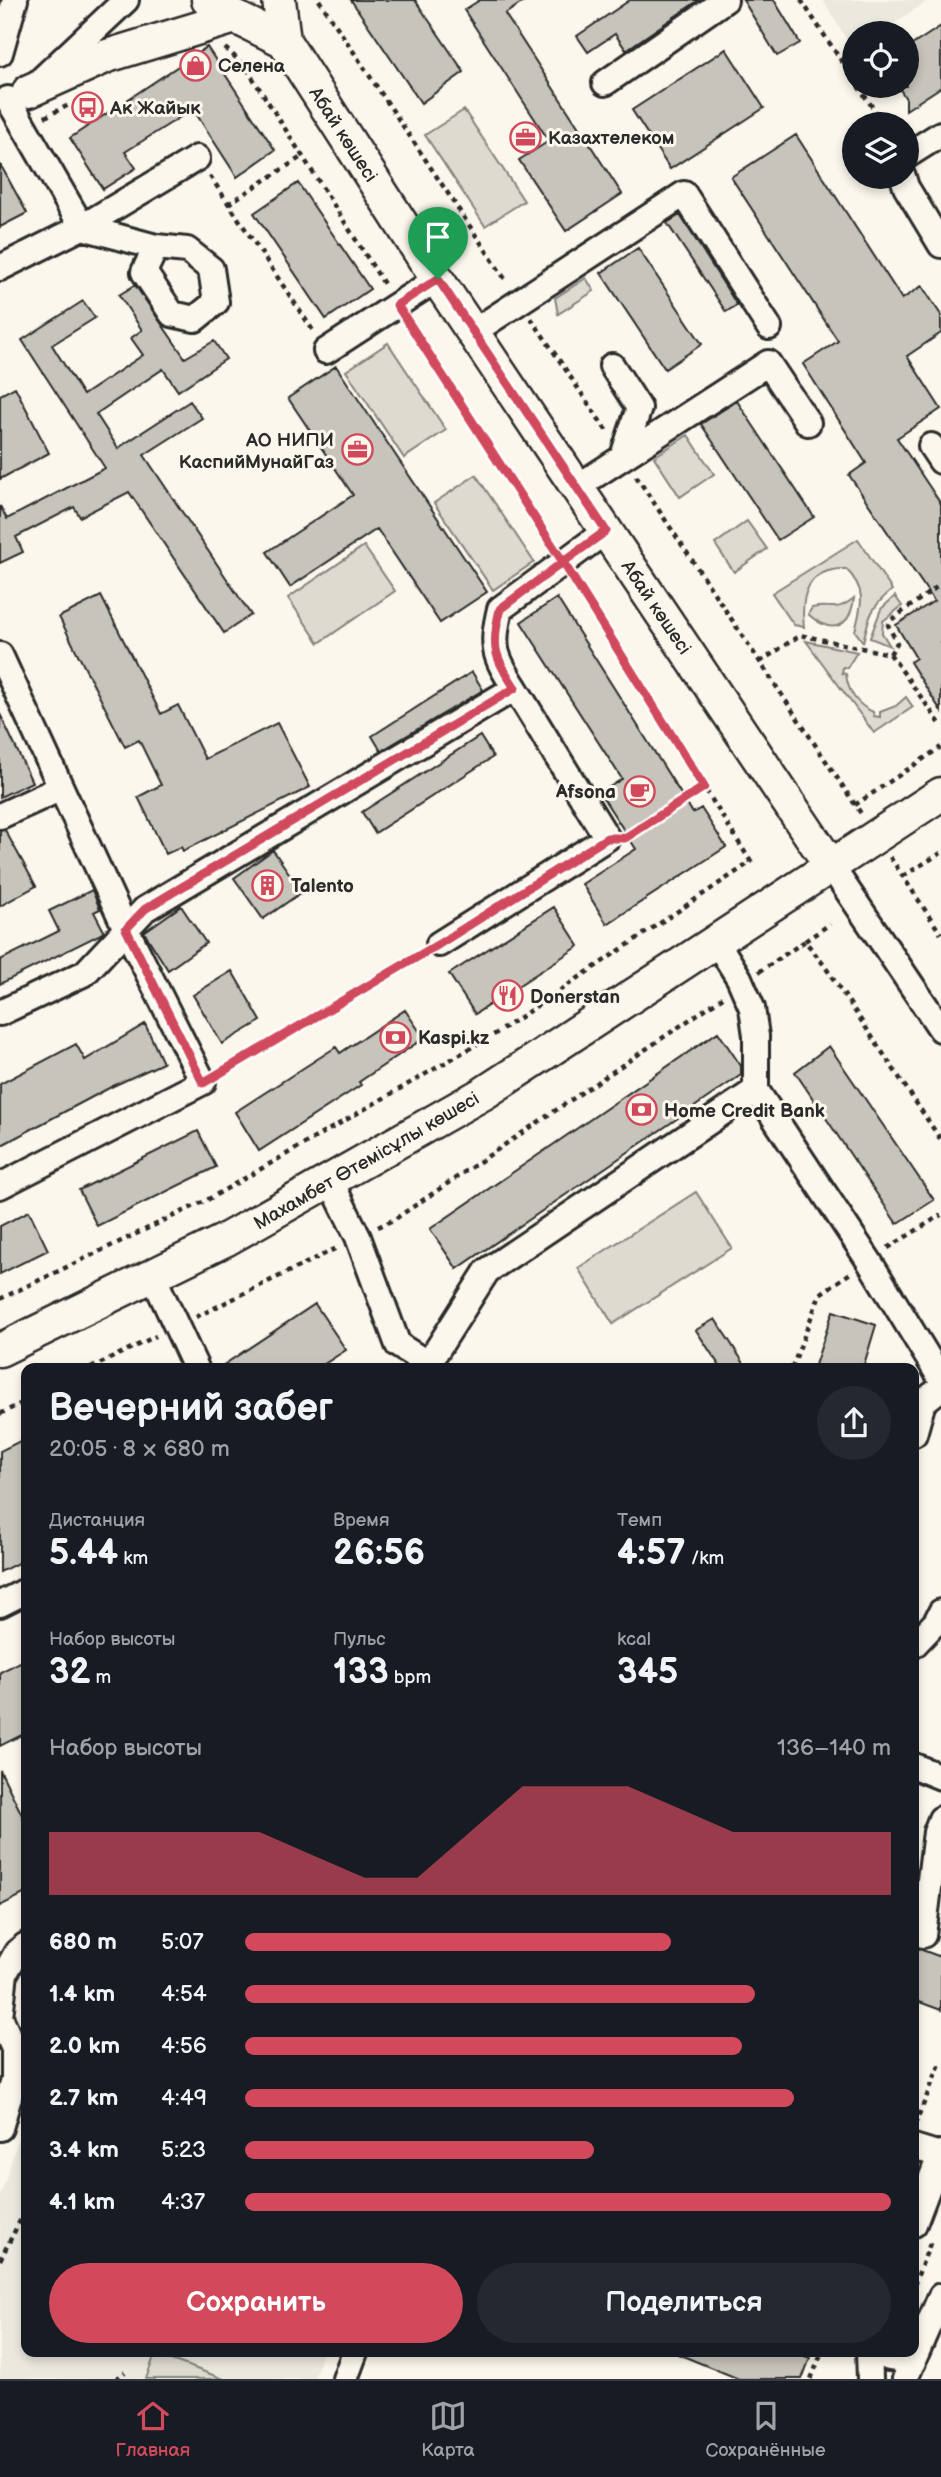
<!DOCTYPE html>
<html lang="ru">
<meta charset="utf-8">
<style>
body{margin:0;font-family:"Balsamiq Sans",sans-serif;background:#242831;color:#f1f3f6;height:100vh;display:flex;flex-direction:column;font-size:26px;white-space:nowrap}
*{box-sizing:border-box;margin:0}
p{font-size:23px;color:#9ea1a6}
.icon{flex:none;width:38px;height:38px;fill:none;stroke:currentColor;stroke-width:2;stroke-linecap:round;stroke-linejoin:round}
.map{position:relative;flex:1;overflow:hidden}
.side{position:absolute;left:21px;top:1363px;width:898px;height:994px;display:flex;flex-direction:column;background:#171b24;border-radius:14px;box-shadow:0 4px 10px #0003}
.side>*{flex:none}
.fabs{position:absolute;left:842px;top:21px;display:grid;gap:14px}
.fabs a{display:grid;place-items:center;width:77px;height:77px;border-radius:50%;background:#171b24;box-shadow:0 4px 10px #0003;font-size:35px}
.pin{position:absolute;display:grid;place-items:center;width:60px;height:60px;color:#fff;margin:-72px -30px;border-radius:50% 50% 50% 0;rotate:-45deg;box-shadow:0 0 7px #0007}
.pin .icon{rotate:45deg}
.round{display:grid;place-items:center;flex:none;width:74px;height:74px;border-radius:37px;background:#242831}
.headline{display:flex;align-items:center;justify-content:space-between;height:119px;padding:0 28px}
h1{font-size:38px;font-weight:800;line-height:52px}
.figures{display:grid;grid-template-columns:repeat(3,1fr);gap:10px;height:119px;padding:7px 28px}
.figures div{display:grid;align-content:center}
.figures b{font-size:35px;font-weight:800}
.figures small{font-size:19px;font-weight:400}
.figures p{font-size:19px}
.chart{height:196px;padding:14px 28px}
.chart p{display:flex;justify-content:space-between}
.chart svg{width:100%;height:126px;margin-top:7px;fill:#d1495b;opacity:.7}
.button{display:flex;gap:14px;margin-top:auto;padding:14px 28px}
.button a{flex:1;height:80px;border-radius:42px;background:#d1495b;color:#fff;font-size:28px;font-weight:800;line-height:80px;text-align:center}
.button a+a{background:#242831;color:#f1f3f6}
ul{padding:0 28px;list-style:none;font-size:23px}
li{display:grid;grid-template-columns:112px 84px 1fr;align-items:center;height:52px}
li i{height:18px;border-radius:9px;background:#d1495b}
.tab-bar{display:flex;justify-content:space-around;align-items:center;height:98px;border-top:2px solid #363941;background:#171b24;font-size:19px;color:#9ea1a6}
.tab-bar a{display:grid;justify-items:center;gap:4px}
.tab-bar .on{color:#d1495b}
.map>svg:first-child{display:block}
</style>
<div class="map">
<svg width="941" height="2379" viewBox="0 0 941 2379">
<rect width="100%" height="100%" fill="#fbf7ec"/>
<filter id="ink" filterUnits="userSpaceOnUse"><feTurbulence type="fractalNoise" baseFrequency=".0143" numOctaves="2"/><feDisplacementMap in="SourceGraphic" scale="14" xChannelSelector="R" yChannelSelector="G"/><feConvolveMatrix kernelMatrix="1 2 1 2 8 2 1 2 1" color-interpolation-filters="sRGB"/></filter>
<g filter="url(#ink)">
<path fill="#ebe8de" d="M823,0H929L879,33H854L853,50Z
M26,2114V2352H323L314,2379H0V2197Z"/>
<path fill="#dddad0" stroke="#84827e" stroke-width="2" d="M464,110L524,201L485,226L425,135Z
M586,278L594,291L558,314L555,298Z
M388,343L446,430L404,458L346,371Z
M688,435L714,474L680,497L654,457Z
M476,475L534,562L493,590L434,503Z
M747,521L767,549L734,572L715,544Z
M858,539L892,590C871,607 869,616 863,642L855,631C862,604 867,590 846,569C808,568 800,594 804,627L794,625L772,593Z
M364,546L395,591L319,643L288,598Z
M895,596L902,606L883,621L882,633L890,646L870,638L881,609Z
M854,598C850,629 831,635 808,614L812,608C832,603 834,614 854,598Z
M806,641L857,652L847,668L843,667L842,673L846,674C848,692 857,705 873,712L874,716L880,717V712L896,706L906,697L913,707L874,733Z
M696,1192L732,1248L613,1324L578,1268Z
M155,2354L224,2379H146Z"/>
<path fill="#c7c4bc" stroke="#2b2b2b" stroke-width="2" d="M351,0H415L464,72L421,103Z
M480,0H526L505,14L622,194L566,231L519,160L549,141L464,10Z
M630,0H699L626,50L615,34L588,52L577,36Z
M743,0H774L800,43L777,56Z
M941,26V87L906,110V99L898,86H906V49Z
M207,47L275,150L237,177L193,109L125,152L136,168L103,189L70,138Z
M726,49L764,108L670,169L632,110Z
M796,135L902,299L922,286L941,315V333L907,356L941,409L897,438L941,504V711L910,662L916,658L896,625L934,601L849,475L866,463L803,364L838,341L731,177Z
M0,164L27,213L0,227Z
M298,183L370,289L326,319L254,213Z
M680,215L737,305L726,312L667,223Z
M638,248L702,344L665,369L601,273Z
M135,285L185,358L214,341L226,359L178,391L163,369L96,414L118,448L190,401L202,418L144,455L251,615L224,633L129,492L80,517L74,507L16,537L23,552L0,563V506L7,519L105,468L22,340L83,301L95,318L52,345L83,395L143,355L131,338L142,330L119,295Z
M336,366L487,592L440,623L377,529L290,587L267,552L353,495L288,398Z
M15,387L49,453L0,479V395Z
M737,401L814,517L778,540L701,424Z
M101,596L161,714L178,705L205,759L277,723L310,787L183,851L181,847L166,854L138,797L161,785L139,740L125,747L59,617Z
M557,598L693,813L701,808L726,847L607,924L582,884L636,849L600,793L622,779L521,622Z
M472,672L483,690L381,751L372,736Z
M0,714L32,782L0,797Z
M480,736L493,757L375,833L362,812Z
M5,830L36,886L0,906V831Z
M273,850L302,892L263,919L234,878Z
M92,890L100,909L94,912L104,931L101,934L0,984V960L59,931L49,911Z
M181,906L206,943L168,970L144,932Z
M554,907L579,946L475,1014L449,974Z
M232,971L261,1021L222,1044L193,995Z
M405,1010L424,1038L359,1082L361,1085L259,1151L235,1112L336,1047L340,1053Z
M145,1024L163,1063L111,1087L0,1146V1084L76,1044L85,1060Z
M718,1032L741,1066V1075L457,1269L430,1229Z
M829,1046L934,1200L897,1224L795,1072Z
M198,1131L216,1167L97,1226L79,1190Z
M29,1211L48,1250L0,1274V1226Z
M315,1304L346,1350L318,1368H219Z
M833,1311L876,1325L863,1368H814Z
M715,1319L747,1368H721L696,1330Z
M26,1438V1559L0,1572V1451Z
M26,1659V1733L0,1746V1672Z
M0,1770L26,1823V1893L0,1906Z
M914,1947L941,1957V2010L914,2000Z
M673,2352H795L810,2358L802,2379H739Z"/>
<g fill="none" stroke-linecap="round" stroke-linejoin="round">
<defs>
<path id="minor" d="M0,53L15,0
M40,81L126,0
M605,83L725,0
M8,99L82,227L197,158
M906,156L941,134
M903,177L906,187L941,245
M0,268L82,227L156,247L187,250L211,269L216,302L195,319L172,314L144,272L156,247
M473,332L684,194L769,327
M326,351L437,279
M612,366L639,408L623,456
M931,446L941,461
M577,487L768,363L808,423
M0,655L126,929L203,1082L0,1186
M0,816L61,788
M831,866L941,1029
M716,941L739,978L752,1008L756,1036V1090L869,1261L941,1379
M439,944L607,838L515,688
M0,1013L85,973L145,909L515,688C494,656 491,647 500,609L606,531
M330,1180L358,1237L398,1345L428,1364L487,1271L756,1090
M153,1276L196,1368
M914,1434L923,1402L941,1388
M0,1604L26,1591
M914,1645L936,1622L941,1612
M914,1766L941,1777
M923,1935L936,1832L941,1819
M0,2128L14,2080V2049L0,2017L5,1973L17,1952L26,1945
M914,2147L940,2155
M914,2224L941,2153
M869,2352L870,2379
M878,2352L889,2358L913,2362
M345,2379L355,2352
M905,2379L941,2296"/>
<path id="major" d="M208,0L235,17L284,41
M279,0L284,41L437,279L831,866
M29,91L107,56L235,17
M0,1350L225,1240L484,1093L941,794"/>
</defs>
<use href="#minor" stroke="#2b2b2b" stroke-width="30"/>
<use href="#major" stroke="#2b2b2b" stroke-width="37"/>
<path stroke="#2b2b2b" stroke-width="4.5" stroke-dasharray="5 5" stroke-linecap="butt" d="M319,0L507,282
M801,0L854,80
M225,48L245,66L386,287
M858,86L884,124
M45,117L69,105
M210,176L314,332
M228,204L303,156
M531,318L608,433
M409,324L551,543
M636,476L862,815
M890,654L897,643L888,625L891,620L941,584
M760,662L800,635L890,654L941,725
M855,805L941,747
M628,836L704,787
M890,857L941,934
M903,876L941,853
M805,941L830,924
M759,972L805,941L824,965L941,1140
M222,1071L420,955
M378,1227L395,1219L723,997
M888,1248L941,1215
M0,1299L207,1200L495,1034L751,862L574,580
M196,1317L339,1247
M91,1368L156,1336
M792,1368L820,1294L852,1272
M0,1414L26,1401
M915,2125L941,2061
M0,2260L26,2209
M914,2285L931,2241
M116,2379L125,2372
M811,2379L822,2352"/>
<use href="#minor" stroke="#fbf7ec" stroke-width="24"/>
<use href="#major" stroke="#fbf7ec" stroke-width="32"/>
</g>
</g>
<g fill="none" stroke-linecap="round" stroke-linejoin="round" filter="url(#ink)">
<defs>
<path id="route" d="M438,279L397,305L563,562L500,609C491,647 494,656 515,688L145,909L126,929L203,1083L439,944L607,838H625L704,787L563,562L606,531L438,279"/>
</defs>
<use href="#route" stroke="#fff" stroke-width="14"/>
<use href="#route" stroke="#d1495b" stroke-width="9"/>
</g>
<defs>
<symbol id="shop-ring" viewBox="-11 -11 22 22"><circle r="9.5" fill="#fbf7ec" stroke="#d1495b" stroke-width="1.5"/><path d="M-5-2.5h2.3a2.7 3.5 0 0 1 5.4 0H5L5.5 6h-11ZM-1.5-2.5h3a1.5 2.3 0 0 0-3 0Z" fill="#d1495b"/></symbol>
<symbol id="bus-ring" viewBox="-11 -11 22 22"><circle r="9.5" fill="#fbf7ec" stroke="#d1495b" stroke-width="1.5"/><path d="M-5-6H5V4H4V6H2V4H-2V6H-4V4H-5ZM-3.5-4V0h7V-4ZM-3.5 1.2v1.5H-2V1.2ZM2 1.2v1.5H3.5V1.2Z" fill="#d1495b"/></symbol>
<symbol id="office-ring" viewBox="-11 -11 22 22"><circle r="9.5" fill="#fbf7ec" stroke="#d1495b" stroke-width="1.5"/><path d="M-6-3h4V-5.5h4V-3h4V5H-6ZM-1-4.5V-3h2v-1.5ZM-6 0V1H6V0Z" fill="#d1495b"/></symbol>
<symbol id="cafe-ring" viewBox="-11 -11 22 22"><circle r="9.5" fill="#fbf7ec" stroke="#d1495b" stroke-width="1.5"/><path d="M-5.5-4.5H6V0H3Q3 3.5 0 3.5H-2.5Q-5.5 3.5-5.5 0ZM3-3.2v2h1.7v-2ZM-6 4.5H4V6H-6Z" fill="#d1495b"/></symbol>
<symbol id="building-ring" viewBox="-11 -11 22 22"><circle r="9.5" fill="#fbf7ec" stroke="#d1495b" stroke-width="1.5"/><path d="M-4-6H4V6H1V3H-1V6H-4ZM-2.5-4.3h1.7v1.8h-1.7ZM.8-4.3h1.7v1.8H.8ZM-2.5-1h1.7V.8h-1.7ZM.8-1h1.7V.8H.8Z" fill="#d1495b"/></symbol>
<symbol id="restaurant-ring" viewBox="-11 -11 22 22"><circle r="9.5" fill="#fbf7ec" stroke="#d1495b" stroke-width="1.5"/><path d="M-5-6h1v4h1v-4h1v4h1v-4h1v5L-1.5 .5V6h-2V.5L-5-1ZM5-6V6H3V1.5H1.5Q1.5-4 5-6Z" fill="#d1495b"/></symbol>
<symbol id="bank-ring" viewBox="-11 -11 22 22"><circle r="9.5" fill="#fbf7ec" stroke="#d1495b" stroke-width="1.5"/><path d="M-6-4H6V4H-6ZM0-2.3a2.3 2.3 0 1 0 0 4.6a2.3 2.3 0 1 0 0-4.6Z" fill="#d1495b"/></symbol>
</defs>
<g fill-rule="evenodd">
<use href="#shop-ring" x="178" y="48" width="35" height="35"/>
<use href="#bus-ring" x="70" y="90" width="35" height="35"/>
<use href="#office-ring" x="508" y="120" width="35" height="35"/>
<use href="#office-ring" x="340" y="432" width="35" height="35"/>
<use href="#cafe-ring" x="622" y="774" width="35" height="35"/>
<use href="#building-ring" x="250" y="868" width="35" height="35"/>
<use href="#restaurant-ring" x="490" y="978" width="35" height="35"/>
<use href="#bank-ring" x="378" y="1020" width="35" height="35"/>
<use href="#bank-ring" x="624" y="1092" width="35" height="35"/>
</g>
<g text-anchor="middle" stroke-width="6" stroke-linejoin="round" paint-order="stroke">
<g font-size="19" font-weight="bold" fill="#2b2b2b" stroke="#fbf7ec" text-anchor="start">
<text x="218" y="72">Селена</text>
<text x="110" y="114">Ак Жайык</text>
<text x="548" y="144">Казахтелеком</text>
<text x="334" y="446" text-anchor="end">АО НИПИ<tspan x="334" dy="22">КаспийМунайГаз</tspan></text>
<text x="616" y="798" text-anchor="end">Afsona</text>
<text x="291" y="892">Talento</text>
<text x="530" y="1003">Donerstan</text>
<text x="418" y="1044">Kaspi.kz</text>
<text x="664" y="1117">Home Credit Bank</text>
</g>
<g font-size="19" fill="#2b2b2b" stroke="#fbf7ec">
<text transform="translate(344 134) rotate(57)" y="7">Абай көшесі</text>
<text transform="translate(657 607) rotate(56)" y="7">Абай көшесі</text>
<text transform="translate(366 1160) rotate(-30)" y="7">Махамбет Өтемісұлы көшесі</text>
</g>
</g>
</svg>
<div class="fabs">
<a><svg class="icon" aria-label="locate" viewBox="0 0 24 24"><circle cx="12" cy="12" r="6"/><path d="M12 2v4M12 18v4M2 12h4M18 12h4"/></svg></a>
<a><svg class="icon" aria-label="layers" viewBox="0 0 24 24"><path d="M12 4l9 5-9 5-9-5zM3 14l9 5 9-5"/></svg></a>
</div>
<div class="pin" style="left:438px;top:279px;background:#1e9e55"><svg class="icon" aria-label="arrive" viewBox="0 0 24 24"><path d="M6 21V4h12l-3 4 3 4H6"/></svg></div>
<section class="side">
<div class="headline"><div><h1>Вечерний забег</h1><p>20:05 · 8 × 680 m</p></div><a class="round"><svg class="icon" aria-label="share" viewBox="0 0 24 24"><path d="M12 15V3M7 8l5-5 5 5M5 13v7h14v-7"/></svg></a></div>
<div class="figures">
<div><p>Дистанция</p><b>5.44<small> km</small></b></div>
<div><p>Время</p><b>26:56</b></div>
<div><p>Темп</p><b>4:57<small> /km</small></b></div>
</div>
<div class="figures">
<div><p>Набор высоты</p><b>32<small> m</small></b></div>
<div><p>Пульс</p><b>133<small> bpm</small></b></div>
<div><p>kcal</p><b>345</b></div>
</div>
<div class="chart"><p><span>Набор высоты</span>136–140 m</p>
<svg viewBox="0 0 160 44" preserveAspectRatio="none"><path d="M0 44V22L10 22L20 22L30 22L40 22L50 30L60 38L70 38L80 22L90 6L100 6L110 6L120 14L130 22L140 22L150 22L160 22V44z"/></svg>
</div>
<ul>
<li><b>680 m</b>5:07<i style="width:66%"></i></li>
<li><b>1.4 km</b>4:54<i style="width:79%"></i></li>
<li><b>2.0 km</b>4:56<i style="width:77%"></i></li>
<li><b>2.7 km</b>4:49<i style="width:85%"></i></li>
<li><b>3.4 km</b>5:23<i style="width:54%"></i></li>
<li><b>4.1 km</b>4:37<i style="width:100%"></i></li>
</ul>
<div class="button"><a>Сохранить</a><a>Поделиться</a></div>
</section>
</div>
<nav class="tab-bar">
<a class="on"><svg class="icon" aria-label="home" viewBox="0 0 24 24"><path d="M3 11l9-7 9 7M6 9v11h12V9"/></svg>Главная</a>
<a><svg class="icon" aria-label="map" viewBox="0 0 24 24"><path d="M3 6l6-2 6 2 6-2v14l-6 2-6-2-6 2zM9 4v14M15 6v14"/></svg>Карта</a>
<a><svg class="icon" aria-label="saved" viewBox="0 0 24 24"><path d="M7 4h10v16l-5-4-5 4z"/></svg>Сохранённые</a>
</nav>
